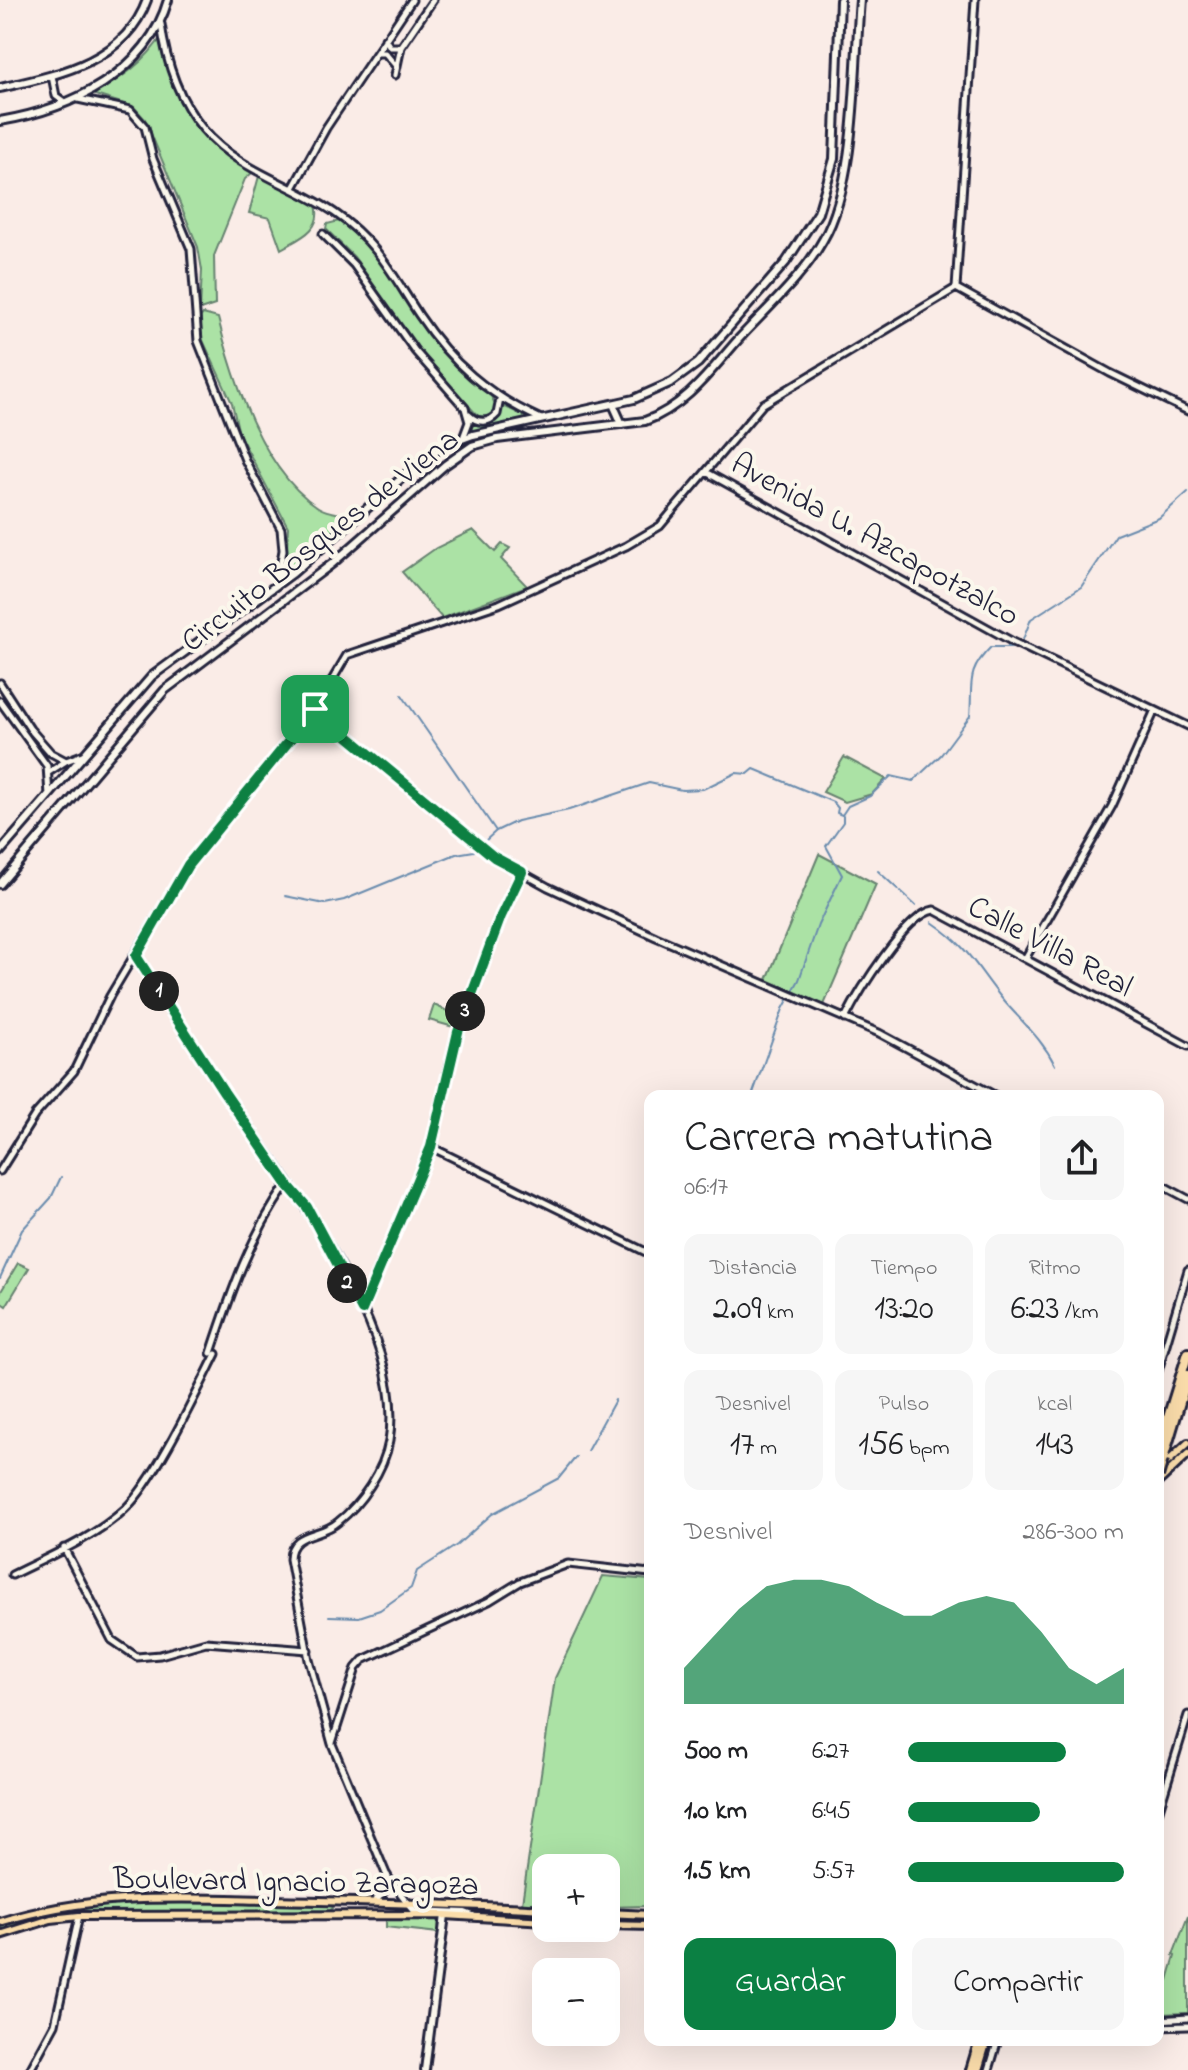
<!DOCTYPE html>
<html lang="es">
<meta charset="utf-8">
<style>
body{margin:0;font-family:"Indie Flower",sans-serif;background:#f6f6f6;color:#202124;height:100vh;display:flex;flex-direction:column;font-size:30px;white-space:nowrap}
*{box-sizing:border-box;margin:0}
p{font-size:26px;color:#757577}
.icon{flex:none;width:44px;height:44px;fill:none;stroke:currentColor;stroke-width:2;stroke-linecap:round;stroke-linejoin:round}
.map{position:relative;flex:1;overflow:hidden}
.sheet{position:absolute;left:644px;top:1090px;width:520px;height:956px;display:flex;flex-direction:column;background:#fff;border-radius:16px;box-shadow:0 8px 32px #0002}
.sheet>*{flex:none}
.buttons{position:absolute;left:532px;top:1854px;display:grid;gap:16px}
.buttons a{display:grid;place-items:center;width:88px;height:88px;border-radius:16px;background:#fff;box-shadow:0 8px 32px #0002;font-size:40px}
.pin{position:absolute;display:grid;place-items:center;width:68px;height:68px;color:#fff;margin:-34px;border-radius:16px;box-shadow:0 4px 12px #0006}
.km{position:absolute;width:40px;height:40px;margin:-20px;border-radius:50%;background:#222;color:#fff;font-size:22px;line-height:40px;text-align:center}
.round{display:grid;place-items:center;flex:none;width:84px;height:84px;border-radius:16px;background:#f6f6f6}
.head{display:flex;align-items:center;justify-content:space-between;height:136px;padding:0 40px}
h1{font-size:44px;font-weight:600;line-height:60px}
.stats{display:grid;grid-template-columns:repeat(3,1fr);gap:12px;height:136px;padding:8px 40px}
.stats div{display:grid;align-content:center;border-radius:16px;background:#f6f6f6;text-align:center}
.stats b{font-size:34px;font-weight:600}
.stats small{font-size:22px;font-weight:400}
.stats p{font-size:22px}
.chart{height:224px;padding:16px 40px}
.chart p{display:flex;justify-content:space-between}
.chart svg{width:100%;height:144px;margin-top:8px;fill:#0b8043;opacity:.7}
.action{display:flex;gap:16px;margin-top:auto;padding:16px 40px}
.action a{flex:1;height:92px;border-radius:16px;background:#0b8043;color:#fff;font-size:32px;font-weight:600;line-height:92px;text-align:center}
.action a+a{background:#f6f6f6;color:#202124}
ul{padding:0 40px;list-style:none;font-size:26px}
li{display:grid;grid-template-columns:128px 96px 1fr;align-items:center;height:60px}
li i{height:20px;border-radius:10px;background:#0b8043}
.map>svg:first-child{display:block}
</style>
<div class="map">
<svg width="1188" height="2070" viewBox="0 0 1188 2070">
<rect width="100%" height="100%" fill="#faece7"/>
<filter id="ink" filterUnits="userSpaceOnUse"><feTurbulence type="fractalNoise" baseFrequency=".0125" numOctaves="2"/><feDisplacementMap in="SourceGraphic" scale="16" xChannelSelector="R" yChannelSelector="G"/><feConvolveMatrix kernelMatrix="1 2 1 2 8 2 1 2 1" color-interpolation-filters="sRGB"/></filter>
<g filter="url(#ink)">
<path fill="#abe2a5" stroke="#668270" stroke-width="2" d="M163,34C168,83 188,114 222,150C231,159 244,164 252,173L245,179L214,256L215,305L200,310L202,270L198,247L145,119L134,107L92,94C122,78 145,63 163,34Z
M259,176L316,205C323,230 300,238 281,249L270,218L249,213Z
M339,221L384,258L438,346L476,385L491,396L497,408L492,416H478L428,361L354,257L326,229L327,224Z
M203,314L218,318C233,379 262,471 318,507C329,514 343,513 353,517L290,569L286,566L288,527L239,434L232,403L200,334L198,320Z
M503,406L525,416L524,419L470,432L475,420L486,424L495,421Z
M473,530L495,552L502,544L510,548L501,559L527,586L442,618L402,572L436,548Z
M844,757L848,759L886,779L872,794L845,802L823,792Z
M819,854L876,884L824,1005L766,982Z
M434,1005L461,1017L457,1028L429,1020Z
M18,1263L29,1268L6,1306L0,1302V1293Z
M603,1576L650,1580V1906L606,1907V1868H546V1904L522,1903L555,1678Z
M124,1898L280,1904L329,1902L333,1908L327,1913L59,1915L0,1932V1924Z
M1188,1916V2013L1158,2014L1165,1980H1168L1175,1956L1173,1955Z
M386,1918L438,1919L439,1933L386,1927Z"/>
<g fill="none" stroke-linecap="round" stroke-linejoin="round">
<path stroke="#6a8cae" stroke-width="2" d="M402,695L496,831
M878,871L916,906
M285,896L325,904L344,900L456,854L474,851L496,831L517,821L569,810L649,783L682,790L703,789L736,773L748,774L754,769L833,802L838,808L837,813L842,815L848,806L870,796L891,776L913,781L941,755L970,716C973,683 965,673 991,647H1020L1031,619L1081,587L1116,535L1159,518L1188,492
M932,922C970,948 976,967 1004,1001C1023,1023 1042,1039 1055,1065
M752,1096L783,1009L799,980L818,925L842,875L826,846L843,822V816
M0,1278L22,1230L51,1198L61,1177
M587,1451L615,1400
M329,1616L359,1617L380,1610L411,1588L417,1571L457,1545L492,1514L559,1478L576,1457"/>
<defs>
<path id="tertiary" d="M161,24C166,62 178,99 203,129C238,171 291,183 335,213C377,242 392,274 419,315C451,363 488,395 541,419
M385,39L390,47H401
M377,53H385L396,66
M395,75L401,47L433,0
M52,76L56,96L63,101
M78,99L130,110L145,127L153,159L191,249L198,341L245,460L281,529L283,550L277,584
M293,188L326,128L412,0
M323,234L354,265L415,351L465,408L469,422L463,438
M956,288L975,0
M956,288L1110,373L1188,411
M469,415C478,424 489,423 497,414L500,399
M706,472L1013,642L1188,726
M0,683L30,729L51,753L66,761L82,755
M0,701L47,766L49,795
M315,709L494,857L548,887L656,937L879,1033L996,1096
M49,772L66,761
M136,956C165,1001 194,1048 225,1093C285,1181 408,1329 389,1441C384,1470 361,1504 338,1522C322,1537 290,1531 290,1559L309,1660L332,1744L387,1876L407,1902
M1026,957L1112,806L1155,710
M845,1019C858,993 906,914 934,910L1188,1046
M431,1147L650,1254
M0,1171L35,1115L74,1071L110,996L188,865L315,709L347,655L499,604L626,546L660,526L763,404L956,288
M1158,1183L1188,1199
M362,1309L431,1147L455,1041L501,916L522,872
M211,1353C231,1292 250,1237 287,1184
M1158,1371L1188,1270
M64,1548L112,1640L137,1657L160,1655L206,1642L308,1650
M12,1575C50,1556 94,1538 125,1509C155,1481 196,1394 216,1354
M332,1743L356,1668L363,1660L489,1601L520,1582L568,1564L650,1573
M1158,1813L1188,1715
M1158,2020L1188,2018
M1158,2027L1188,2026
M30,2070L55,2024L79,1916
M989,2070L998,2040"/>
<path id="secondary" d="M0,88C57,75 125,62 147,0
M0,121C71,109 147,73 168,0
M613,404L622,424
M0,852L152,676L293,573L419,463L446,445L473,435L634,399L672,382L698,363L786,262L818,213L834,159L840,0
M0,884L165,690L333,563L445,465L472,446L497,439L645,421C684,407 709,373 736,342C765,310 802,278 823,240C857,182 854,68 860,0
M376,1900L387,1887V1876
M407,1902L415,1911L465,1913L473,1916
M425,2070L445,1915"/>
<path id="primary" d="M1161,1468L1188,1443
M1158,1482L1188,1454
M606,1913L650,1915
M0,1922C95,1893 174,1898 272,1900C363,1902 454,1904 546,1909
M606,1925L650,1926
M0,1935L51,1919L79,1916L445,1915L546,1921"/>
<path id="motorway" d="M1158,1450L1188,1353
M1163,1459L1188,1375
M971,2070L980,2040
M977,2070L986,2040"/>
</defs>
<use href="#tertiary" stroke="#22223b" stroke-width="11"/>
<use href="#secondary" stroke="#22223b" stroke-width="12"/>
<use href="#primary" stroke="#22223b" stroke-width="12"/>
<use href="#motorway" stroke="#22223b" stroke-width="14"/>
<use href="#tertiary" stroke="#fbf7ec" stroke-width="5"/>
<use href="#secondary" stroke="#fbf7ec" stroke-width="6"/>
<use href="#primary" stroke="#fbddab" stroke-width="6"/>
<use href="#motorway" stroke="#fbddab" stroke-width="8"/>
<defs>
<path id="motorway-bridge" d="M1158,1476L1163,1459"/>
</defs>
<use href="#motorway-bridge" stroke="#22223b" stroke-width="14" stroke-linecap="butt"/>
<use href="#motorway-bridge" stroke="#fbddab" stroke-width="8"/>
</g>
</g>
<g fill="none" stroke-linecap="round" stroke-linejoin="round" filter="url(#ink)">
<defs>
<path id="route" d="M315,709L494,857L522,872L501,916L458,1032L431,1147L362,1310L307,1207L287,1184L224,1092L136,956L188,865Z"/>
</defs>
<use href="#route" stroke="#fff" stroke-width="16"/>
<use href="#route" stroke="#0b8043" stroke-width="10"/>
</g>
<g text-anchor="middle" stroke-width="8" stroke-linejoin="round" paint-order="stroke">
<g font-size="32" fill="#22223b" stroke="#fbf7ec">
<text transform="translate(876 538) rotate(29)" y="11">Avenida U. Azcapotzalco</text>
<text transform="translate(319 539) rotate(-38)" y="11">Circuito Bosques de Viena</text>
<text transform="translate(1051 945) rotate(28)" y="11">Calle Villa Real</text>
<text transform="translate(296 1880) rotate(1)" y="11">Boulevard Ignacio Zaragoza</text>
</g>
</g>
</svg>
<div class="buttons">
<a>+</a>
<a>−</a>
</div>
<div class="pin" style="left:315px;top:709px;background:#1e9e55"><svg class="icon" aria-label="arrive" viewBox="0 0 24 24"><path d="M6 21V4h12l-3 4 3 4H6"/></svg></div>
<b class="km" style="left:159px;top:991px">1</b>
<b class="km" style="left:347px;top:1283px">2</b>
<b class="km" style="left:465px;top:1011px">3</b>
<section class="sheet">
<div class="head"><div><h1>Carrera matutina</h1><p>06:17</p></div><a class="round"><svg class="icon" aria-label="share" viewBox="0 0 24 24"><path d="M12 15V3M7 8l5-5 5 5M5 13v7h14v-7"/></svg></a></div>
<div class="stats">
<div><p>Distancia</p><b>2.09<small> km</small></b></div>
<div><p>Tiempo</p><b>13:20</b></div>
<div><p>Ritmo</p><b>6:23<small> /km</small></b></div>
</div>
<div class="stats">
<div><p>Desnivel</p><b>17<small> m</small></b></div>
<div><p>Pulso</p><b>156<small> bpm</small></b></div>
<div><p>kcal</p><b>143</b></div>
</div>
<div class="chart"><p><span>Desnivel</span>286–300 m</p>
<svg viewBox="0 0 160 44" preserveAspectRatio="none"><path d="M0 44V33L10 24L20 15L30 8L40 6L50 6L60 8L70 13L80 17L90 17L100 13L110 11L120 13L130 22L140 33L150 38L160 33V44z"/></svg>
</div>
<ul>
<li><b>500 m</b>6:27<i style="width:73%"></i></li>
<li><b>1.0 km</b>6:45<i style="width:61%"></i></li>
<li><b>1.5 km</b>5:57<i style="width:100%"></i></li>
</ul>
<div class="action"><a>Guardar</a><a>Compartir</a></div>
</section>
</div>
